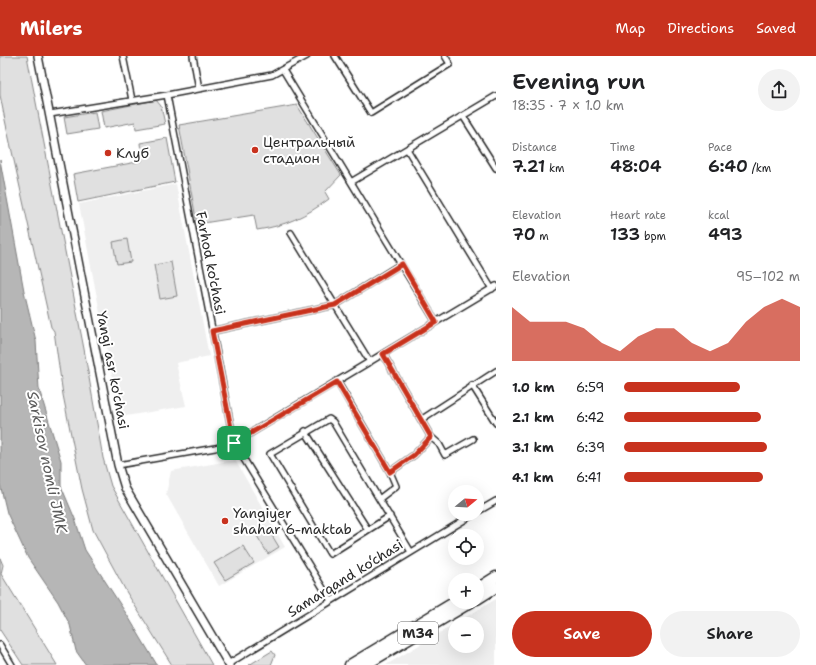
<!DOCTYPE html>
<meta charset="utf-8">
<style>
body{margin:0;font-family:"Shantell Sans",sans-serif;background:#f2f2f2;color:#202124;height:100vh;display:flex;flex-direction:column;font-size:15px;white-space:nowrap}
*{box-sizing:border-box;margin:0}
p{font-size:13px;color:#757577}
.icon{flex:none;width:22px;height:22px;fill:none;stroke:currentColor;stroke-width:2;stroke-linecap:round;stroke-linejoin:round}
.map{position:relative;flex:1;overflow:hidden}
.side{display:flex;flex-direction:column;background:#fff;width:320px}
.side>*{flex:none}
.needle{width:26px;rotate:72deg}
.buttons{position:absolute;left:448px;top:429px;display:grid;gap:8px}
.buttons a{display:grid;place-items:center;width:36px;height:36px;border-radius:50%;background:#fff;box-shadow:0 4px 16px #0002;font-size:20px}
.pin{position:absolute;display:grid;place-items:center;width:34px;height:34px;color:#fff;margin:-17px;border-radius:8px;box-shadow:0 2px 6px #0006}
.round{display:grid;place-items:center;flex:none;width:42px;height:42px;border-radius:21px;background:#f2f2f2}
.headline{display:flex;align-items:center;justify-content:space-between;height:68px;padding:0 16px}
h1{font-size:22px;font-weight:600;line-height:30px}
.metrics{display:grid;grid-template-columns:repeat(3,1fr);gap:6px;height:68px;padding:4px 16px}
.metrics div{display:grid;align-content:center}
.metrics b{font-size:17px;font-weight:600}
.metrics small{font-size:11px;font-weight:400}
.metrics p{font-size:11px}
.chart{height:112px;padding:8px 16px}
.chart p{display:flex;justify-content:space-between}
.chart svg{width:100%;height:72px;margin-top:4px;fill:#c8321e;opacity:.7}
.action{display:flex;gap:8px;margin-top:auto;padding:8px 16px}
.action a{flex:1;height:46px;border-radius:24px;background:#c8321e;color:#fff;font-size:16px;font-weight:600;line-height:46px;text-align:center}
.action a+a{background:#f2f2f2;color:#202124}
ul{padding:0 16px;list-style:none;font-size:13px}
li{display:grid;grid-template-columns:64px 48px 1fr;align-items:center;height:30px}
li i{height:10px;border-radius:5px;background:#c8321e}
header{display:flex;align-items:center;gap:24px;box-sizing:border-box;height:56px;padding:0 20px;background:#c8321e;color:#fff}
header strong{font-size:19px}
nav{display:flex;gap:22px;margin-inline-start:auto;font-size:14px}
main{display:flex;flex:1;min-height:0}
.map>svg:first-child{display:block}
</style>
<header>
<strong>Milers</strong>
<nav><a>Map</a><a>Directions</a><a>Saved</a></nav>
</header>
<main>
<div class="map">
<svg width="496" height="609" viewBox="0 0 496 609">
<rect width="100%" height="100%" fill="#fff"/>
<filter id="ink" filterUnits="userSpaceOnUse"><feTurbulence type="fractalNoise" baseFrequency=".025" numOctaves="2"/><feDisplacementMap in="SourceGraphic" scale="8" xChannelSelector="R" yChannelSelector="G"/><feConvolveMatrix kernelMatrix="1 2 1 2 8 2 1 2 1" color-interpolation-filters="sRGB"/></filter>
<g filter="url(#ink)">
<path fill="#efefef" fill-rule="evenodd" d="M176,128L209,300L176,307L186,350L120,361L79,148Z
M235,404L285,491L219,530L166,438L171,415Z
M496,543V609H386ZM455,568H477V590H455Z"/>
<path fill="#e0e0e0" stroke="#868686" d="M0,0H27L84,293L103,402L111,430L212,609H172L127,537L93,474L82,433L63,339L54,275L51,271L5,64L0,39Z
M156,44L161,50L165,68L136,73L135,66L104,72L101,55Z
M297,49L341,119L325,136L329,143C306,160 285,170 257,174L254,159L197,168L179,69Z
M95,56L98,73L67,78L64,61Z
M167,82L175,126L78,146L73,118L142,105L140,87Z
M127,183L131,206L117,208L113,186Z
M171,206L177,240L160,243L154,209Z
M268,473L279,491L268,498L257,480Z
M243,490L254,507L225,524L214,507Z
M0,502L3,509L1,518L57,609H23L0,574Z
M272,595L275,599L271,609H249Z"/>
<path fill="#b6b6b6" stroke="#7e7e7e" d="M0,104L24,235L36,285L39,333L61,405V430L75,463L85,494L129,562L157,609H86L76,595L70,569L58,546L28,502L7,457L0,428Z"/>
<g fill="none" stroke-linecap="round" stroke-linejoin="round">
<defs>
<path id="street" d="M123,0L132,44
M193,0L199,33
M335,0L371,57L450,8L445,0
M283,14L436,266
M167,39L234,387L331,545
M50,58L167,39L272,19L307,0
M463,60L496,112
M407,93L492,233
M351,126L496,40
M291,177L370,306
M212,275L335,249L401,208
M383,298L431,381
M337,325L390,416
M472,329L496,367
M422,363L496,315
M305,375L368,474
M118,409L215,392L234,387L496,230
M379,443L333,366L329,363L270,398L330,498L390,460
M477,456L496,445
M411,496L379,443L396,430L390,416L414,399L431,381L439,388L445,399L473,383
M0,589L12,609
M228,608L474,458"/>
<path id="secondary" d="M38,0L118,409L125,432L229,609"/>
<path id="highway" d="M477,533L496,521
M477,543L496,531
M350,609L455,546
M365,609L471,546"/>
</defs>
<use href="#street" stroke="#2b2b2b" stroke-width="8"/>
<use href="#secondary" stroke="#2b2b2b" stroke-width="10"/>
<use href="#highway" stroke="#2b2b2b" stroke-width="13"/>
<use href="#street" stroke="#fff" stroke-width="5"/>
<use href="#secondary" stroke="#fff" stroke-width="7"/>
<use href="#highway" stroke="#fff" stroke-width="10"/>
</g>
</g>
<g fill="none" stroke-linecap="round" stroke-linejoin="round" filter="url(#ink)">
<defs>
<path id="route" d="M402,208L436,266L383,298L431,381L414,399L390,416L337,326L234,387L212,275L335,249Z"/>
</defs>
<use href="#route" stroke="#fff" stroke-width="8"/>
<use href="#route" stroke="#c8321e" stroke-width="5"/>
</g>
<g fill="#c8321e" stroke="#fff" stroke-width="1.5">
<circle cx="255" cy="94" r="4"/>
<circle cx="108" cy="97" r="4"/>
<circle cx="225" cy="465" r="4"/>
</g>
<g text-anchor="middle" stroke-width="4" stroke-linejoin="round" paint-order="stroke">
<rect fill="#fff" stroke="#6b6b6b" stroke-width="1" x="398" y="566" width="40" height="22" rx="3"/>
<g font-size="13" font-weight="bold" fill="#2b2b2b">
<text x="418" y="582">M34</text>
</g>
<g font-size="14" fill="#2b2b2b" stroke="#fff" text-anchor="start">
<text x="263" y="91">Центральный<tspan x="263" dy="16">стадион</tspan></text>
<text x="116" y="102">Клуб</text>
<text x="233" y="462">Yangiyer<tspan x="233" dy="16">shahar 6-maktab</tspan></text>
</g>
<g font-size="14" fill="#2b2b2b" stroke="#fff">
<text transform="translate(211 207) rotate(79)" y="5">Farhod ko'chasi</text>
<text transform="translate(113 314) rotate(79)" y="5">Yangi asr ko'chasi</text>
<text transform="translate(345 522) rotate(-32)" y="5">Samarqand ko‘chasi</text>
</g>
<g font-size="15" font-style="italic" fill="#5c5c5c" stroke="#fff">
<text transform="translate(47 406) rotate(78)" y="5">Sarkisov nomli JMK</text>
</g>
</g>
</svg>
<div class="buttons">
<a><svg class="needle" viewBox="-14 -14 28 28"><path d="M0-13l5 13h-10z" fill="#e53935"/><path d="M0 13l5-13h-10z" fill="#757577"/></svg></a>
<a><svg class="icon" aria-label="locate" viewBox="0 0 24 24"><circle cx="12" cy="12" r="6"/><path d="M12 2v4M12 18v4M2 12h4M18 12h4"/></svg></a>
<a>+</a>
<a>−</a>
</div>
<div class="pin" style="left:234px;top:387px;background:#1e9e55"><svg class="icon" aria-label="arrive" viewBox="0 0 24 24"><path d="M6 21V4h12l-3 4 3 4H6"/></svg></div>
</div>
<section class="side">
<div class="headline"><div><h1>Evening run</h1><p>18:35 · 7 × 1.0 km</p></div><a class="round"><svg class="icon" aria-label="share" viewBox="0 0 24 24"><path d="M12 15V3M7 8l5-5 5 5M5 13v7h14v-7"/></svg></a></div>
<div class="metrics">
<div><p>Distance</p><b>7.21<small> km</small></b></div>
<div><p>Time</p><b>48:04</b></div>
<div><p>Pace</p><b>6:40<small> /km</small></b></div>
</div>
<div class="metrics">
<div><p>Elevation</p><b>70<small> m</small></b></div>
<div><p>Heart rate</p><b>133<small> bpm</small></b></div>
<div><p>kcal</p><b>493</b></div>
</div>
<div class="chart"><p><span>Elevation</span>95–102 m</p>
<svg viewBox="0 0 160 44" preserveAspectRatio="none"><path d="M0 44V11L10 20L20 20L30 20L40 24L50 33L60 38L70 29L80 24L90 24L100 33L110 38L120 33L130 20L140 11L150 6L160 11V44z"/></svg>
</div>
<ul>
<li><b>1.0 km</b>6:59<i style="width:66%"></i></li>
<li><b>2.1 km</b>6:42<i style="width:78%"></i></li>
<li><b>3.1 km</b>6:39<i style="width:81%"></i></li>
<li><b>4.1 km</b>6:41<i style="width:79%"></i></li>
</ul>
<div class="action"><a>Save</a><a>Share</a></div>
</section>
</main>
